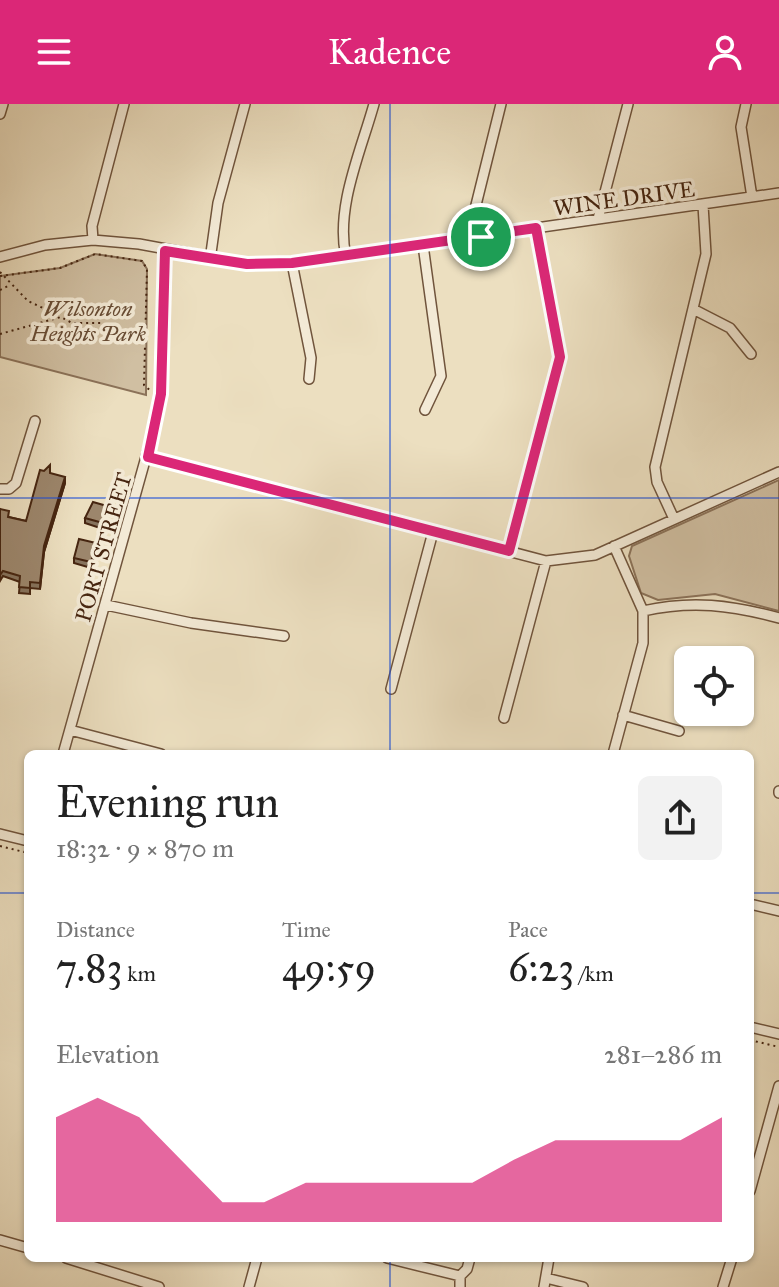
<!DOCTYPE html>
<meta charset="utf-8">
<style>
body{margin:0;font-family:"IM FELL Great Primer",serif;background:#f2f2f2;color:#222;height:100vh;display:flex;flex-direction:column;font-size:30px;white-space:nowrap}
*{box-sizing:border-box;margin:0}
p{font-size:26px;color:#767676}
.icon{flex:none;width:44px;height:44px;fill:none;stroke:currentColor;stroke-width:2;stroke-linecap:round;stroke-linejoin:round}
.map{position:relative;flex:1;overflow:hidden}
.side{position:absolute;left:24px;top:646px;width:730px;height:512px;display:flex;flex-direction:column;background:#fff;border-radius:12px;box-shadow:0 2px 6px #0004}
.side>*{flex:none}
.controls{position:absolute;left:674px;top:542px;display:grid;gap:16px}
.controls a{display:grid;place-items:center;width:80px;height:80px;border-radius:12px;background:#fff;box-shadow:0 2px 6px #0004;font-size:40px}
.pin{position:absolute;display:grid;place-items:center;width:68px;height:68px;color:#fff;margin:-34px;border:4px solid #fff;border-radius:50%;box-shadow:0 2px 8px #0007}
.round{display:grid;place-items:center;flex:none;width:84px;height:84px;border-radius:12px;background:#f2f2f2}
.head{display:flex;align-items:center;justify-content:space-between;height:136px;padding:0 32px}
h1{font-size:44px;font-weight:600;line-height:60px}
.metrics{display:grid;grid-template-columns:repeat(3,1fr);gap:12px;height:136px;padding:8px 32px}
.metrics div{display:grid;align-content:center}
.metrics b{font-size:40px;font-weight:600}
.metrics small{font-size:22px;font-weight:400}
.metrics p{font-size:22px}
.chart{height:224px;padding:16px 32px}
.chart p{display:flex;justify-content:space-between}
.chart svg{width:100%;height:144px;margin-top:8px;fill:#db2777;opacity:.7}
header{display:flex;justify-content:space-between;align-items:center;height:104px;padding:0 32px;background:#db2777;color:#fff;font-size:36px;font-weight:600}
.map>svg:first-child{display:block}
</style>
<header><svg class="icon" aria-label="menu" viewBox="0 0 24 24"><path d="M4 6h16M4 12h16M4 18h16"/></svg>Kadence<svg class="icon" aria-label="person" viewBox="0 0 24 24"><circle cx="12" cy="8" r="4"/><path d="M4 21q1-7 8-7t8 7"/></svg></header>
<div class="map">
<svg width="779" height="1183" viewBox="0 0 779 1183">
<rect width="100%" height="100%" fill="#ecdfc0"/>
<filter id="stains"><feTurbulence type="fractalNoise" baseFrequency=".0025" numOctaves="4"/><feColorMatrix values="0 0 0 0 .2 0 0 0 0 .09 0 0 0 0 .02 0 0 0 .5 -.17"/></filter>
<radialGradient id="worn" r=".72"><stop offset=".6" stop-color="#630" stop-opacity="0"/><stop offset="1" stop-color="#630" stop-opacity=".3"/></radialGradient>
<path fill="#d0bfa2" stroke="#8b7259" stroke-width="2" d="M95,150L142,157L147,165L146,291L0,253V172L60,164Z
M779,376V507L715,490L658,496L641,489L629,452L632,442Z"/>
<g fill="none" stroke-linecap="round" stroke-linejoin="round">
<defs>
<path id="minor" d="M746,0L741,23L752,93
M0,10L3,0
M598,115L628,0
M481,133L475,105L501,0
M93,136L92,122L124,0
M423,141L441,272L425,306
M0,153L45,141L93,136L139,140L247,160L292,159L779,89
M346,153C335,104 361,47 374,0
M210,156L218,99L245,0
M292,159L311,254L309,275
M693,205L730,224L751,250
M148,353L546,457L595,451L779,368
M0,385H9L16,379L35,317
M674,415L657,378L655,363L706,150L703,101
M509,447L560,253L536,124
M106,501L191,519L284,532
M643,507C692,496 731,501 779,514
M391,585L433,428
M623,611L679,627
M504,614L546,457
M70,626L161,650
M63,650L158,310L162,280L165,147
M613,650L643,539V507L614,442
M779,689V687
M0,730L28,737
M750,800L779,807
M750,923L779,930
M750,1087L779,982
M0,1136L28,1144
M66,1154L159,1183
M387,1154L460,1172
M546,1174L583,1183
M249,1183L257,1154
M460,1183V1172L467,1165L470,1154
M544,1183L549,1154
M723,1183L732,1154"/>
</defs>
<use href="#minor" stroke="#70543c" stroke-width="12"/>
<path stroke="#462510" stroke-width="2" stroke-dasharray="2 4" stroke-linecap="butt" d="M0,168L28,197L60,212
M0,172L60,164L95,150L142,157L147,165L144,281L152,288
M0,186L8,182
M0,230L61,213L72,219H101L143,234
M0,742L28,749
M750,936L779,943"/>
<use href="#minor" stroke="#f3ead6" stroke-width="9"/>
</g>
<path fill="#86735d" stroke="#462510" stroke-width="2" d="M65,379L44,448L40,485L30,484V490L19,489L20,478L3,472L0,477V405L9,413L26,417Z
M107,408L103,425L85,419V414Z
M96,445L91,464L74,459V454Z"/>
<path fill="#6d5e4c" stroke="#462510" stroke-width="2" d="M65,373V379L44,448L40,485L44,442Z"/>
<path fill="#9c866c" stroke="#462510" stroke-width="2" d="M50,361V369L65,373L44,442L40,479L30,478V484L19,483L20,472L3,467L0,471V405L9,407L8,413L26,417L40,366L44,367Z
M93,398L107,402L103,419L85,414Z
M79,435L96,439L91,458L74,454Z"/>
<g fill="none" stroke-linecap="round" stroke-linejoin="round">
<defs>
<path id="route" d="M536,124L560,253L509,447L148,353L161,290L165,147L247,160L292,159Z"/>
</defs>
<use href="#route" stroke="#fff" stroke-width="16"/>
<use href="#route" stroke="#db2777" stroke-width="10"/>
</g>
<path fill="none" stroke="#1d4ed8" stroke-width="2" stroke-opacity="0.55" d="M390,0V650M0,394H779M0,789H28M750,789H779M390,1154V1183"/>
<g text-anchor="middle" stroke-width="7" stroke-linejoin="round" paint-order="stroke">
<g font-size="22" fill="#462510" stroke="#f3ead6">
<text transform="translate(624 94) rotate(-8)" y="8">WINE DRIVE</text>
<text transform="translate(103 443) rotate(-74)" y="8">PORT STREET</text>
</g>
<g font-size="22" font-style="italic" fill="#684c34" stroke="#f3ead6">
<text x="88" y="212">Wilsonton<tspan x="88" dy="25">Heights Park</tspan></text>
</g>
</g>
<rect width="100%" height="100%" filter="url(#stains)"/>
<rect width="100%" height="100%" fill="url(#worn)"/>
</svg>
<div class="controls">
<a><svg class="icon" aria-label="locate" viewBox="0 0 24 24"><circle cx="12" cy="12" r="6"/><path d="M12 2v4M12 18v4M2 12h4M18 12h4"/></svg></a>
</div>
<div class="pin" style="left:481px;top:133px;background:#1e9e55"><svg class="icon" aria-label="arrive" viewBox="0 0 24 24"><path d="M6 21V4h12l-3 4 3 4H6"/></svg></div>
<section class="side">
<div class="head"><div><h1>Evening run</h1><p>18:32 · 9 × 870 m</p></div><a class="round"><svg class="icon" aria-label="share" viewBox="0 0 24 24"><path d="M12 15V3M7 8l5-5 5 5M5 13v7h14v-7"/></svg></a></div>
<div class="metrics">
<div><p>Distance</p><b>7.83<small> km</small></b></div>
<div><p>Time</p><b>49:59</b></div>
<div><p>Pace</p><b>6:23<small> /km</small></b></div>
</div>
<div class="chart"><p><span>Elevation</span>281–286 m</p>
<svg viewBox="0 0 160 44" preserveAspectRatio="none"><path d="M0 44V12L10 6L20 12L30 25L40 38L50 38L60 32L70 32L80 32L90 32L100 32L110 25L120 19L130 19L140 19L150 19L160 12V44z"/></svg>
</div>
</section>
</div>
